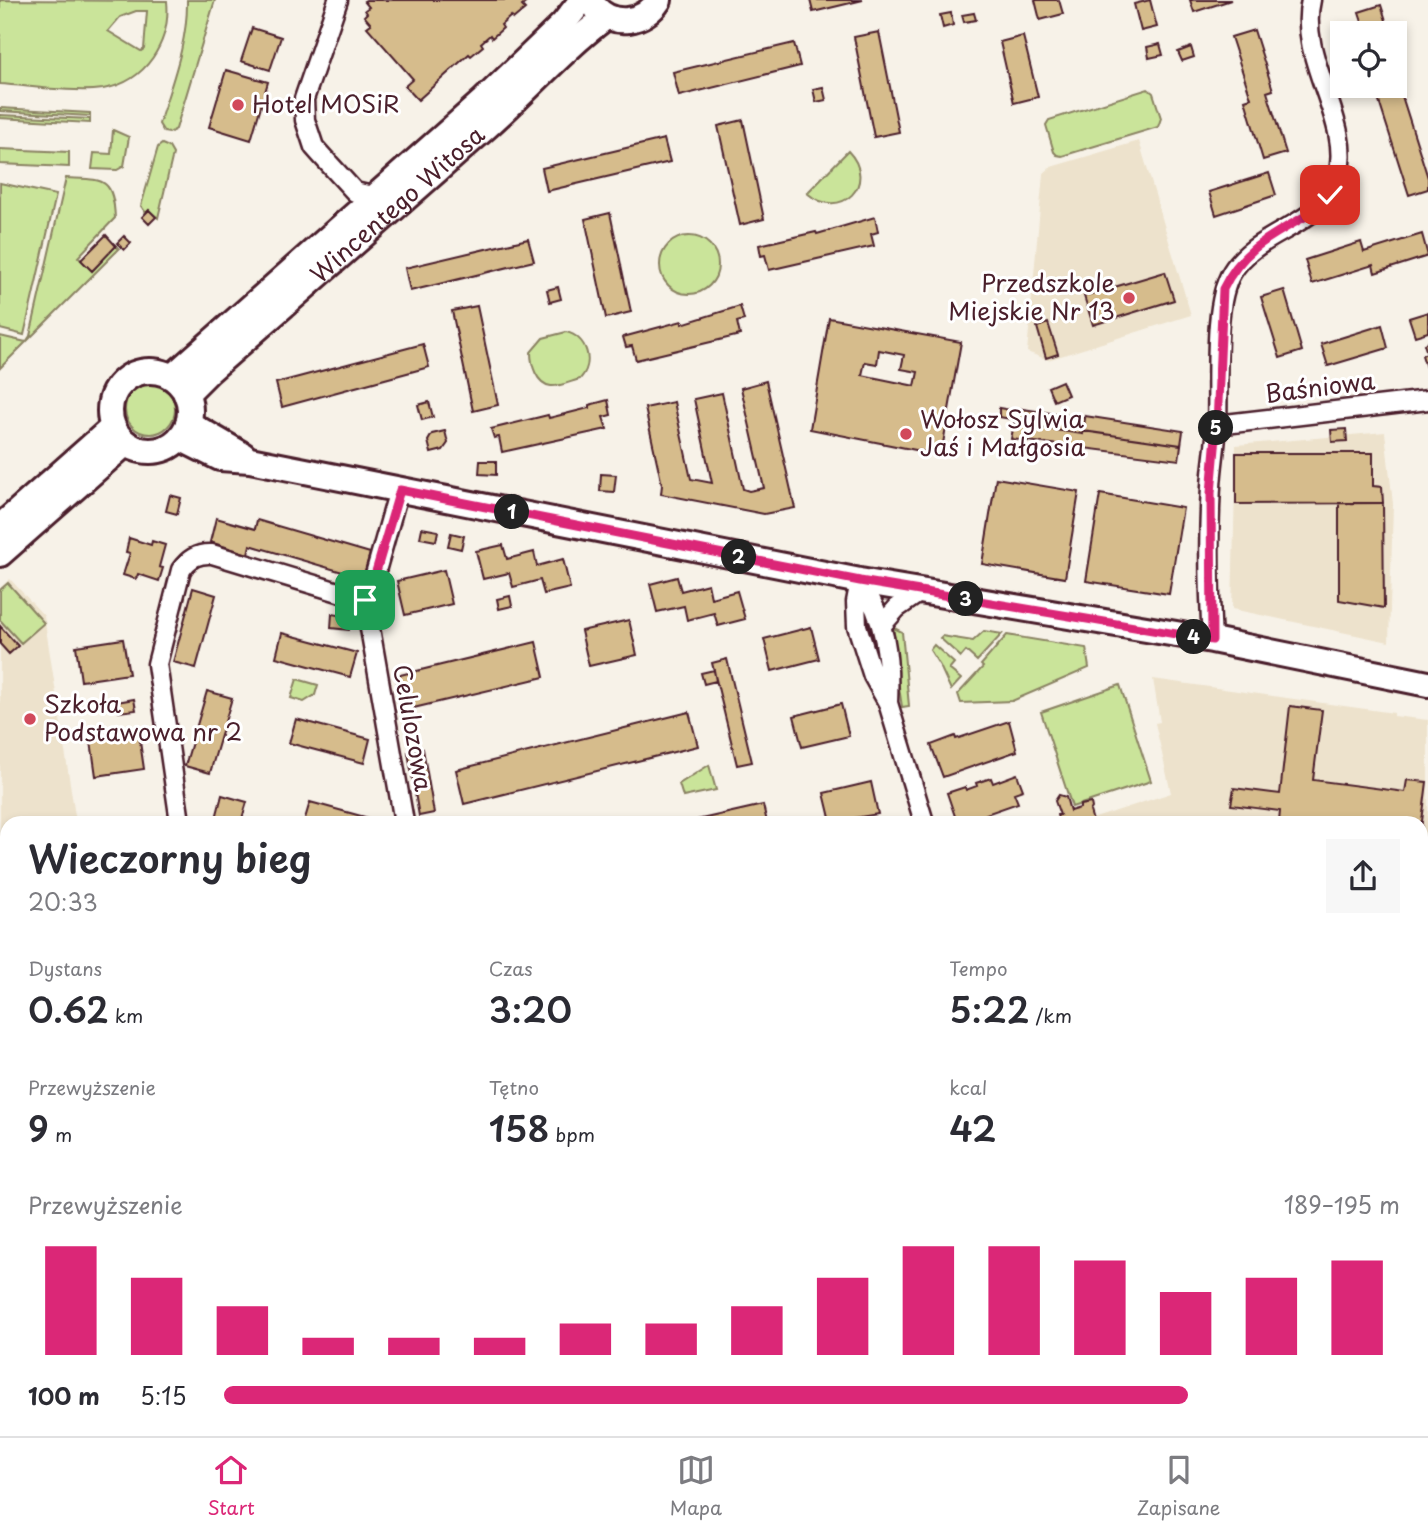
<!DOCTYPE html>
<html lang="pl">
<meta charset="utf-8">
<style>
body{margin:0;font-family:"Playpen Sans",sans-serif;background:#f7f7f7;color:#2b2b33;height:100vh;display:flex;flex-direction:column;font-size:26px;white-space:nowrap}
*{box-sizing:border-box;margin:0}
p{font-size:23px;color:#7c7c81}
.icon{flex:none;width:38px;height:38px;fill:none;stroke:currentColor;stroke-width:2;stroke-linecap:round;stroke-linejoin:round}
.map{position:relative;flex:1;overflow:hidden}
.side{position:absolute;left:0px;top:816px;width:1428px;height:621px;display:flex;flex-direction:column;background:#fff;border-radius:21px 21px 0 0;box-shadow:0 4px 10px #0003}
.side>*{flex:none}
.fabs{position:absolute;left:1330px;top:21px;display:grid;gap:14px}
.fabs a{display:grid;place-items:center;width:77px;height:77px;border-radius:0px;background:#fff;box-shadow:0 4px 10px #0003;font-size:35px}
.pin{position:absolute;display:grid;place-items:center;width:60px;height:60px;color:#fff;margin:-30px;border-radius:14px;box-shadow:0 4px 10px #0006}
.km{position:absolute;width:35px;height:35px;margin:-18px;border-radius:50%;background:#222;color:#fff;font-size:19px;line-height:35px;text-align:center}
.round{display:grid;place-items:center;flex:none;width:74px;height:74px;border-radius:0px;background:#f7f7f7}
.head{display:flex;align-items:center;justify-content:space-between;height:119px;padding:0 28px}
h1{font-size:38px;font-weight:600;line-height:52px}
.metrics{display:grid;grid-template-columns:repeat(3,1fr);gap:10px;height:119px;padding:7px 28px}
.metrics div{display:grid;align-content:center}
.metrics b{font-size:35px;font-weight:600}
.metrics small{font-size:19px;font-weight:400}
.metrics p{font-size:19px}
.chart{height:196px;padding:14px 28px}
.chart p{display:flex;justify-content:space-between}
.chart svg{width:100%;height:126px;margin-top:7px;stroke:#db2777;stroke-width:6}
ul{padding:0 28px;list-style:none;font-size:23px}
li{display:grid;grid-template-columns:112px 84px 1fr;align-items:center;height:52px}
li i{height:18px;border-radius:9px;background:#db2777}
.tab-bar{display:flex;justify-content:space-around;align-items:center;height:98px;border-top:2px solid #e1e1e2;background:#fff;font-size:19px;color:#7c7c81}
.tab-bar a{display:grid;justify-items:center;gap:4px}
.tab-bar .active{color:#db2777}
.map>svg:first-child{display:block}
</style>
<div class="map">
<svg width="1428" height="1436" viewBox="0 0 1428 1436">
<rect width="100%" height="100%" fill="#f7f2e8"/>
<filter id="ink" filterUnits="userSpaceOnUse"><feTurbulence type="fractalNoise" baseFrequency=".0143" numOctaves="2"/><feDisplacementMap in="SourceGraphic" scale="14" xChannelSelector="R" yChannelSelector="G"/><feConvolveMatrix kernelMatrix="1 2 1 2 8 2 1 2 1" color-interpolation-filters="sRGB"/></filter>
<g filter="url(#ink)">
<path fill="#ede2cc" d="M1139,141L1191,315L1048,360L1027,352L1043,174L1051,167Z
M1385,432L1393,504L1389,642L1232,609L1236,445Z
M10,579L44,616L76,822H7V1041L0,1037V588Z
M1153,679L1394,713V716L1428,720V1204L1421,1206V822H1083L1171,793L1155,723L1160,722Z"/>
<path fill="#cae49a" stroke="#8a8262" stroke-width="2" fill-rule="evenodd" d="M0,0L167,1C171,42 146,82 103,89C74,93 30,86 0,84ZM136,11H147L144,49L141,51L108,31L120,17Z
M187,0H215L176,129L169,133L164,132L159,124C171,84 188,43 187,0Z
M1148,89L1153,93L1161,118L1158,127L1062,156L1057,155L1054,152L1046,125L1049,120Z
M0,108L90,113V116L0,111Z
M0,115L90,119V123L0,118Z
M113,130L129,137L124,166L117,170L92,169L94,153L111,154Z
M162,144L169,147L173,154L158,218L149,210L146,213L141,206L158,147Z
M0,149L69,152V167L0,164Z
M848,151C879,183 841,222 807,193Z
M66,178C103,180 113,176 115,218L78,257L92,271L116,246L119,249L0,368V336L26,342L30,336Z
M0,183L56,195L24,335L0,329Z
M660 265a29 29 0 1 1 58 0a29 29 0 1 1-58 0Z
M566,332C587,337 595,363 580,379C572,381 559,387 551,386C536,384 531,364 531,352L543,338Z
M125 409a25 25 0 1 1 50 0a25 25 0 1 1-50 0Z
M8,583L44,623L21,643L0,620V590Z
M894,628L902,632L909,706L902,707L893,647Z
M984,631L1002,634L977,661L966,651L961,657L940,638L942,636L973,641Z
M1007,635L1086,648L1089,668L1012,701L961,703L958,694L983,667L981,665Z
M934,645L954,663L949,669L961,679L951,690L940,666L930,650Z
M297,679L318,685L315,695L304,702L291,698Z
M1120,685L1151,781L1072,807L1041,712Z
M709,765L716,790L683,797L679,784Z
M7,1137V1430H489L483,1436H0V1142Z"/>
<path fill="#d6bc8c" stroke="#4a1f2b" stroke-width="2" fill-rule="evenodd" d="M366,0H529L522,6L525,9L513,19L511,16L501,25L503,28L492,38L490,35L481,43L483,46L471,56L469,54L418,100L405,86L413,79L367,27L371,24L364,16L367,13L365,10L369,7L364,1Z
M810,0H863L813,12Z
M1035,0H1059L1063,14L1040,20Z
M1150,0L1157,27L1141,31L1134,4Z
M1190,0H1231L1194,12Z
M1381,5L1390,33H1366L1359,12Z
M951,13L953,25L943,28L940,15Z
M974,13L976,20L964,22L962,15Z
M252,28L281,37L270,70L241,61Z
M1254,30L1273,90L1267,92L1286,153L1263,160L1245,100L1251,98L1231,37Z
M879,32L899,132L874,137L854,37Z
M1023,36L1038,97L1014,103L1000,42Z
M794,43L800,66L679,96L673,72Z
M1160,44L1163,55L1149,58L1147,47Z
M1191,47L1194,57L1182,61L1178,52Z
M226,70L268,82L251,140L209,127Z
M1395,74L1428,178V189L1409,195L1374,86H1395Z
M823,87L826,100L816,102L813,89Z
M743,120L764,219L740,225L718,126Z
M664,139L670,162L547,191L542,168Z
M1269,173L1276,195L1216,215L1209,192Z
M149,210L156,217L149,224L142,217Z
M610,213L631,312L606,318L585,219Z
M875,217L878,232L871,234L874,246L769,270L765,255L761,256L759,245L816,232L817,234Z
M1422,234L1428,256L1375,273L1373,265L1312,284L1305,260L1361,242L1364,252Z
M106,235L116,246L92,271L81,260Z
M124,236L131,243L124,250L117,243Z
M528,239L534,261L410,291L405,268Z
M1165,272L1174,300L1093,325L1084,296Z
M558,287L561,299L550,302L547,290Z
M1284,290L1302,351L1280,358L1261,297Z
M477,306L498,405L473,411L452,311Z
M740,306L744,320L737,322L740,335L636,360L632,346L626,347L623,337L682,321V324Z
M1428,312V332L1415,336L1409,318Z
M829,318L961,342L941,455L810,429ZM879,350L904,355L901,369L918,372L915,386L862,375L865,362L877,364Z
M1048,323L1058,354L1046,358L1037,327Z
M1382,325L1388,348L1328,366L1321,344Z
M1428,342V374L1422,355L1427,353L1424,344Z
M423,344L429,367L282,407L276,383Z
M766,381L795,508L764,514L661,494L662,485L645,408L674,402L691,479L712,483L694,399L722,393L743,489L749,491L764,488L741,388Z
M1062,381L1068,395L1054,401L1048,387Z
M608,400L611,415L603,417L607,429L502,452L499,437L494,438L491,429L548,415L549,418L589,408V405Z
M429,402L433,417L422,420L418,405Z
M999,408L1011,410V419L999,417Z
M1016,408L1085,418L1083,434L1014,424Z
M1085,416L1183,431L1181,445L1083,431Z
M1014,424L1083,434V431L1181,445L1179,460L1011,439Z
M1346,429L1347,441L1332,442L1331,430Z
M445,431L448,443L443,450L431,453L428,441L432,434Z
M1236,453H1373V486L1382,487L1383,503L1236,504Z
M480,461H496V475L479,474Z
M601,474L616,475L614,492L600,491Z
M996,478L1079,492L1065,578L982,564Z
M1100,494L1183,508L1169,594L1086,581Z
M170,495L181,498L177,514L166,511Z
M1339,503H1383L1384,608L1339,600Z
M216,518L255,529L257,520L370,553L363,578L250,545L248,554L210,542Z
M422,528L438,531L436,541L420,538Z
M451,533L464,536L461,549L448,546Z
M129,538L151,545L152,541L165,545L159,567L163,568L159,581L138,574L136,579L123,575L130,553L126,552Z
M503,545L507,559L534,552L537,566L563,559L570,588L544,594L540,580L513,587L509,573L483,579L476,551Z
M444,570L452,604L405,615L397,581Z
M677,577L681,591L708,584L711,598L737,591L745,619L718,626L714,613L687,620L684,606L657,612L650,584Z
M193,588L216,595L196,668L173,662Z
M510,596L512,606L499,609L497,599Z
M332,614L351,617L349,630L331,628Z
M629,620L637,655L589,666L581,631Z
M0,626L18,646L9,654L0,644Z
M811,627L819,659L772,671L764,639Z
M282,633L357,653L350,677L276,657Z
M123,639L129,674L81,681L76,646Z
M536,642L544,677L405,710L396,676Z
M727,659L752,762L737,765L712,663Z
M714,670L716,681L704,684L701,673Z
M207,691L232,698L210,773L185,766Z
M134,699L136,710L119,712L117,702Z
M841,704L849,736L802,747L794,716Z
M1290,706L1322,710L1313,780L1405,792L1407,780L1427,782L1421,829V822H1279L1280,811L1231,805L1234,788L1280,794Z
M689,712L698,746L464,804L456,770Z
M296,719L370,739L364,763L289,743Z
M1009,721L1017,751L943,777L931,745L955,736L956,739Z
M139,735L144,769L96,776L91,741Z
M423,749L434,813L419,816L408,752Z
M1017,774L1023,790L1014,793L1018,803L986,814L989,822H957L947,793L965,787L966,790L977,786L976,783L991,778L993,783Z
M871,782L878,814L831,822L824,793Z
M222,795L247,802L241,822H215Z
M1059,795L1066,797L1070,811L1080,808V805L1091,803L1092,808L1090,811L1093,821L1059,822L1057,815H1060L1055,801Z
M310,802L383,822H304Z
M763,805L767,822H688Z
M0,876L7,884V918L0,911Z
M7,944V1011L0,1003V950Z
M0,1064L7,1070V1075L0,1084Z
M1428,1221V1249L1421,1251V1223Z
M1428,1280V1305L1421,1308V1282Z
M1428,1379V1403L1421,1406V1382Z
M587,1430H625L619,1436H587L584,1433Z
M681,1430H689L695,1436H675Z
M749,1430H791L785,1436H744Z
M842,1430H871L872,1436H844Z
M919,1430H925L928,1436H912L911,1433Z
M944,1430H1039L1017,1436H945Z
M1178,1430H1199L1201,1436H1162Z"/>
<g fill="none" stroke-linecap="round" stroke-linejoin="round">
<defs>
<path id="street" d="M338,0L304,99L305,120L314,147L322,156L355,192L376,197
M1217,425L1428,400
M860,581L856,602L857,626L873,676L888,703L924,822
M860,581C886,620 890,657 888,703
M365,600L370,592L399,490
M882,625L897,608L920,592
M1212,640C1209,590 1208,538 1211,487C1212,466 1216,445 1217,424C1219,384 1212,305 1232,272C1258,229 1325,227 1338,175C1353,121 1297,59 1311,0
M180,822L157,664L181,570C189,558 198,553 212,554L365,600L404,822
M0,1049L7,1053
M897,1430L899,1436
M1134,1430L1136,1436
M1313,1430L1315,1436
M502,1436L508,1430
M807,1436L813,1430"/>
<g id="secondary">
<path d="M595,7C614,28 644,23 659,0"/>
<circle cx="150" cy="411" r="40"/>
<path d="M172,377L483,101L563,24L582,0"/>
<path id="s1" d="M186,394L209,371C301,290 393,210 485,128C526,92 562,50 606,17"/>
<path d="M188,423L243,455"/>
<path d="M180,438L220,458L250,460L860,581L1212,640L1428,684"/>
<path d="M0,527L113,427"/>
<path d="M0,554L126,443"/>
</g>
</defs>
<use href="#street" stroke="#4a1f2b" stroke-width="23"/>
<use href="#secondary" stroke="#4a1f2b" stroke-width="30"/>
<use href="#street" stroke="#fff" stroke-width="18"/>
<use href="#secondary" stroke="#fff" stroke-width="24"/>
</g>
</g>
<g fill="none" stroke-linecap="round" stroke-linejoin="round" filter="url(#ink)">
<defs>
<path id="route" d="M365,600L370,592L400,490L860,581L1212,640L1211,493L1217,425L1223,289C1243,247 1275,234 1313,212L1323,204L1330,195"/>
</defs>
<use href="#route" stroke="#fff" stroke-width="14"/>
<use href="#route" stroke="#db2777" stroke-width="9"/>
</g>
<g fill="#d1495b" stroke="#fff" stroke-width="2.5">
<circle cx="238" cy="105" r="7"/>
<circle cx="1129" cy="298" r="7"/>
<circle cx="906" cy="434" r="7"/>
<circle cx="30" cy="719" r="7"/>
</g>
<g text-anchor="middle" stroke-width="6" stroke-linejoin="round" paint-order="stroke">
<g font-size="24" fill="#4a1f2b" stroke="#fff" text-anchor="start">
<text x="252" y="113">Hotel MOSiR</text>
<text x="1115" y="292" text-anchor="end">Przedszkole<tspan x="1115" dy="28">Miejskie Nr 13</tspan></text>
<text x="920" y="428">Wołosz Sylwia<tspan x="920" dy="28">Jaś i Małgosia</tspan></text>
<text x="44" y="713">Szkoła<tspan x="44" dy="28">Podstawowa nr 2</tspan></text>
</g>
<g font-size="24" fill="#4a1f2b" stroke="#fff">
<text dy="8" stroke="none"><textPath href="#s1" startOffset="284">Wincentego Witosa</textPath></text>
<text transform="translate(1320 388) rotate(-7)" y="8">Baśniowa</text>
<text transform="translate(412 728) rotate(80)" y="8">Celulozowa</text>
</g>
</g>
</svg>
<div class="fabs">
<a><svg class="icon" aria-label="locate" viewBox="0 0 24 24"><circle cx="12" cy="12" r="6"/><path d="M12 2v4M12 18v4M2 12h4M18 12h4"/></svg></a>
</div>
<div class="pin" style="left:365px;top:600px;background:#1e9e55"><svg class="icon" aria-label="arrive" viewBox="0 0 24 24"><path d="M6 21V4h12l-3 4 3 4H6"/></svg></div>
<div class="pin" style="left:1330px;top:195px;background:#d93025"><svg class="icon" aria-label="check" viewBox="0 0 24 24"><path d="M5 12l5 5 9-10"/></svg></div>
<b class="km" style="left:512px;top:512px">1</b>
<b class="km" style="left:739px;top:557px">2</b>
<b class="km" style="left:966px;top:599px">3</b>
<b class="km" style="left:1194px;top:637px">4</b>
<b class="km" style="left:1216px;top:428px">5</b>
<section class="side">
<div class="head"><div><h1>Wieczorny bieg</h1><p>20:33</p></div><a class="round"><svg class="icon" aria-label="share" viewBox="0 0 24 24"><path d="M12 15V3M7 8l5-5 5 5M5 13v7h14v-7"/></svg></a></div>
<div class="metrics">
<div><p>Dystans</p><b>0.62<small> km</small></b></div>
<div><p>Czas</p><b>3:20</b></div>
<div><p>Tempo</p><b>5:22<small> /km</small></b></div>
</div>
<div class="metrics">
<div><p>Przewyższenie</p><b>9<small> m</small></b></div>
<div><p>Tętno</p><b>158<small> bpm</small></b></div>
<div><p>kcal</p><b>42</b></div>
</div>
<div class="chart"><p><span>Przewyższenie</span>189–195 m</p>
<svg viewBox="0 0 160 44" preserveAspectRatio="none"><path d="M5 44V6M15 44V17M25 44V27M35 44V38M45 44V38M55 44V38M65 44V33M75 44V33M85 44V27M95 44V17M105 44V6M115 44V6M125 44V11M135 44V22M145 44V17M155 44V11"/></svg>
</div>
<ul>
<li><b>100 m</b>5:15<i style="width:82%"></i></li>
</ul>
</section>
</div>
<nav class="tab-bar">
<a class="active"><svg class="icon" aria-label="home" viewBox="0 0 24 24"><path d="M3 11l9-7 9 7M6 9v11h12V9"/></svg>Start</a>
<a><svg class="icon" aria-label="map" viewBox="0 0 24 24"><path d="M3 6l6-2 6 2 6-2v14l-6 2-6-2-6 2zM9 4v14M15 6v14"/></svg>Mapa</a>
<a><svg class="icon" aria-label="saved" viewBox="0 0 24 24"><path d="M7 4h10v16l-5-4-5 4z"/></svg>Zapisane</a>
</nav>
